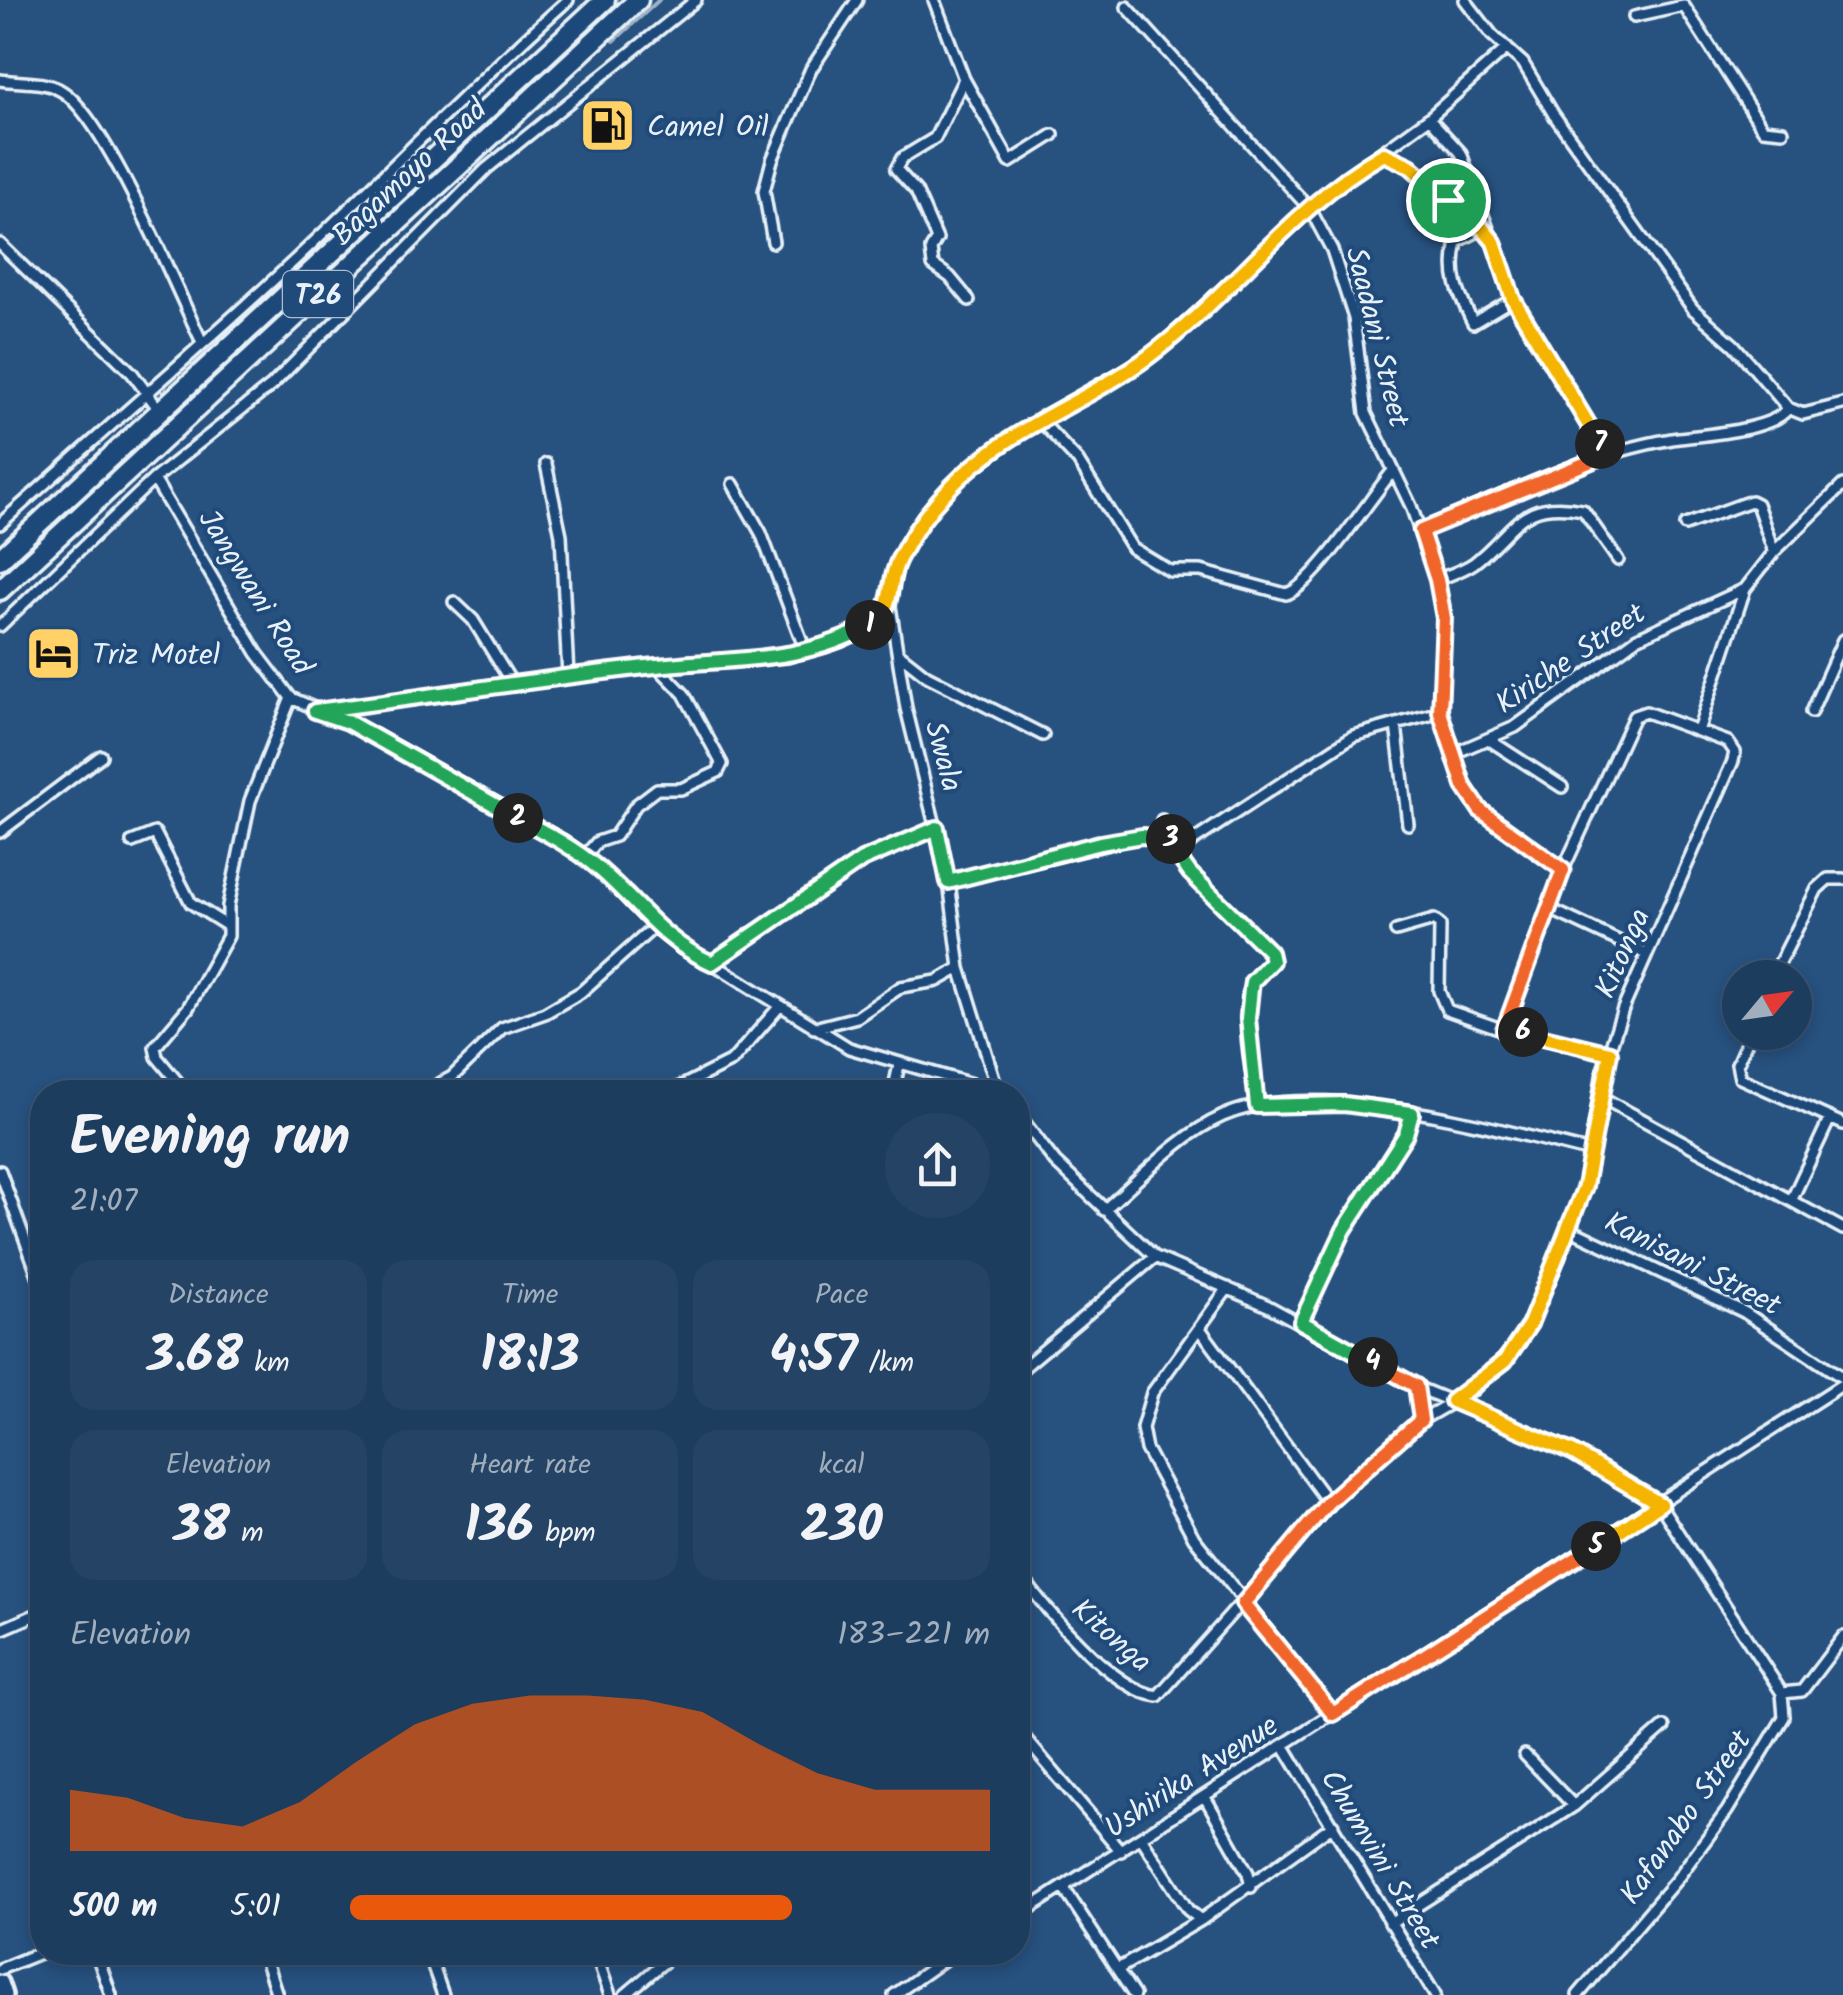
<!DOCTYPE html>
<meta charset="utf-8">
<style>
body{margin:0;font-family:Kalam,sans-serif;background:#254465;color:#f1f3f6;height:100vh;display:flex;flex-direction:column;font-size:38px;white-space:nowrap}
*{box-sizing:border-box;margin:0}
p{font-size:32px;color:#a0aebd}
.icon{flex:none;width:55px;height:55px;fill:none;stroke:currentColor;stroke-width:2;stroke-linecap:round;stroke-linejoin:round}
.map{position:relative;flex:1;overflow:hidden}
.side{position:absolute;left:30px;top:1080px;width:1000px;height:885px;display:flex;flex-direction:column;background:#1d3d5f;border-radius:40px;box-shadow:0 5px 15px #0003,0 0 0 2px #3b5674}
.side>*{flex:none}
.needle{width:65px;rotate:61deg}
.controls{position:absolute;left:1722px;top:960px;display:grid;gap:20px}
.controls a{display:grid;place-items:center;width:90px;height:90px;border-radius:50%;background:#1d3d5f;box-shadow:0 5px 15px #0003,0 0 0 2px #3b5674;font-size:50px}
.pin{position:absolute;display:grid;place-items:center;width:85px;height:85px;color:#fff;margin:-42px;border:5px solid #fff;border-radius:50%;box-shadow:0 2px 10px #0007}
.km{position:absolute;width:50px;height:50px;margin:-25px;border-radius:50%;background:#222;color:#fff;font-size:28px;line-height:50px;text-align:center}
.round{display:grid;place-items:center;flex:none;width:105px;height:105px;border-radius:52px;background:#254465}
.head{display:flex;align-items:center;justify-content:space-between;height:170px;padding:0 40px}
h1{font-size:55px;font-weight:700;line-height:75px}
.metrics{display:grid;grid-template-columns:repeat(3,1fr);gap:15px;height:170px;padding:10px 40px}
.metrics div{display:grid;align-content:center;border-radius:25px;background:#254465;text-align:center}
.metrics b{font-size:50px;font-weight:700}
.metrics small{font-size:28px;font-weight:400}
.metrics p{font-size:28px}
.chart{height:280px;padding:20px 40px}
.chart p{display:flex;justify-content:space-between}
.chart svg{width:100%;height:180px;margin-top:10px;fill:#ea580c;opacity:.7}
ul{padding:0 40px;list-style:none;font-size:32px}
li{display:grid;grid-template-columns:160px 120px 1fr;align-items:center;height:75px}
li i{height:25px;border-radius:12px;background:#ea580c}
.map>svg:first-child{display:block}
</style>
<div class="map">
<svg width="1843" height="1995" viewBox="0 0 1843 1995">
<rect width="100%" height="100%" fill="#27517f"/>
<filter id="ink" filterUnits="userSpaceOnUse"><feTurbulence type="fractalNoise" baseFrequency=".01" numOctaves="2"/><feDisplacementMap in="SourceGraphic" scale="20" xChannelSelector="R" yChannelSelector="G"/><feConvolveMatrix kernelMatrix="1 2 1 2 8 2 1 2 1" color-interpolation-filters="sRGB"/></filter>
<g filter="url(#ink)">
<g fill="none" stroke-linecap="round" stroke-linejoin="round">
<path stroke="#9db3c9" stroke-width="4" d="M614,41L659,0
M244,376L344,284
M0,602L8,594"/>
<defs>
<path id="street" d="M934,0L964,79L1010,162L1053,135
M1127,7L1310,209L1332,250L1354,318L1366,413L1411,506L1437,580L1443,619L1440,712L1464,785L1480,809L1563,870
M1634,17L1684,6L1763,129L1783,131
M964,79L935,138L902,158L896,169L916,191L937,239L931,249L933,265L950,277L969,300
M0,80C19,83 43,80 60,90C106,115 176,290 202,342
M1429,118L1461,153L1513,299L1606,455
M1384,154L1410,166L1487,232
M1484,228L1457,242C1449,275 1458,293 1473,323L1513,299
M773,242L764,191L772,160L811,69L857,0
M0,244L132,373L160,411
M1788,408L1803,414L1843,404
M1039,419L1078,461L1132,548L1170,571H1201L1286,594C1312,588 1371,497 1392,472
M546,464L561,535L568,676
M154,479L257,653L291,698L369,732L564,841L601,870L654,927L682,949L712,963L849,1048L999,1092
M733,484L761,533L806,652
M0,524C94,439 190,357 283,271C379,182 470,87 568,0
M1685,525L1751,501L1757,504L1774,552
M1421,531C1502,496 1585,454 1672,439C1699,435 1775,431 1788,408L1734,345L1693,309L1554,115L1523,63L1492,35L1465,0
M1437,580C1449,575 1464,570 1474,563C1516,530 1519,498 1583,510L1618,560
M454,602L473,620L513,685
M890,606L906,708L949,882L960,968L998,1091
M0,626L154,479L272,385L486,169L696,0
M899,654L927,676L1043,735
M315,711L657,666L787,657L840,641L879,619L890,606L898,559L924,516L963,475L1039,419L1149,357L1338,184L1429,118L1507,48
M1811,712L1843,640
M1396,725L1408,824
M1698,731L1745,589
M1491,741L1562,787
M1457,752L1515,727L1637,638L1745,589L1774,552L1843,485
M1162,820L1169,837
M0,832L101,756
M132,842L155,833L191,903L226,925
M1181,846L1183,865L1270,952L1272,961C1265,968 1254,976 1251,985C1240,1022 1252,1069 1257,1106
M584,857L597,842L615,836L636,805L657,789H681L718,772L722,764L684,694L657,666
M949,882L1142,836L1169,837L1187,845L1353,736L1440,712
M1550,909L1646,954
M1396,931L1434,920L1440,925L1439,991L1447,1010L1504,1030L1610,1053
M712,963L862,860L937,828
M1772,978L1817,889L1828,879H1843
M814,1028L857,1017L901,987L937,981L960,968
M1751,1032L1737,1064L1740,1078L1843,1124
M186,1092L157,1057L155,1047L188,1008L228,936V906L250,801L291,698
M424,1092L452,1077L502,1028L545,1013L581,992L654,927
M670,1092L732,1061L780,1006
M893,1092L899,1065
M1599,1096L1843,1229
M1018,1114L1055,1162L1155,1257L1268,1306L1416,1387L1572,1451L1660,1505L1782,1693L1784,1717L1727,1811L1677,1879L1578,1995
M0,1171L42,1286
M1792,1199L1830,1118
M1104,1210C1141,1178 1178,1136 1223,1116C1314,1076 1497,1129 1591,1152
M1569,1229L1744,1312L1843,1378
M1228,1288L1152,1393L1142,1428L1146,1449L1194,1538L1333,1714
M1301,1322L1344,1230L1405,1134L1412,1113
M1201,1330L1328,1502
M1018,1372L1155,1257
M1416,1387L1421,1420
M1018,1571C1044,1608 1113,1691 1158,1696L1351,1480L1421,1420L1473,1390L1520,1342L1556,1266L1585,1186L1603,1070L1623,1009L1733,761L1735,752L1728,742L1646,712L1634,716L1563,870L1504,1030
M0,1630L42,1612
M1782,1693L1802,1691L1843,1637
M1018,1730L1121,1851
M1285,1748L1435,1995
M1525,1755L1574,1806
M1206,1799L1248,1873L1251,1887
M1142,1839L1188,1910L1201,1920
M1063,1887L1134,1995
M1018,1916L1843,1384
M1390,1923L1574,1806L1664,1727
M96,1952L111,1995
M263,1952L277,1995
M428,1952L443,1995
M595,1952L610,1995
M0,1969L42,1952
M1118,1969L1201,1920L1333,1825
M625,1995L676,1952
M894,1995L955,1952"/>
<path id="primary" d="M0,1983L4,1995"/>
<path id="highway" d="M0,559L605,0
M0,590L638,0"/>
</defs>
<use href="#street" stroke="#e8f1f8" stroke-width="16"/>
<use href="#primary" stroke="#e8f1f8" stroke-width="22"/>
<use href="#highway" stroke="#e8f1f8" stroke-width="25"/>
<use href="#street" stroke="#1f4a7a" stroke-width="9"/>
<use href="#primary" stroke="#1f4a7a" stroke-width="15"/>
<use href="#highway" stroke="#1f4a7a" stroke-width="18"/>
</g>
</g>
<g fill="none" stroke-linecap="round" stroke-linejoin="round" filter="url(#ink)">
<defs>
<path id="split-1" d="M870,625C896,608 886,584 899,559C915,527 937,499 963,475C1018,424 1089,401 1148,357C1231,296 1293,205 1384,154L1410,166L1448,200"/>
<path id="split-2" d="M518,818L348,722L315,711C429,697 542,678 656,666C730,658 803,664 870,625"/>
<path id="split-3" d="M518,818C546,833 573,847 598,868C638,902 662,941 712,963L862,860L937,828L948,882L1100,843L1142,836L1171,839"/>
<path id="split-4" d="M1171,839L1181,846L1180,859L1190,873L1270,952L1272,961L1252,982L1251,989L1248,1018L1257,1106L1344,1104L1412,1113L1406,1134L1344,1230L1301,1322L1373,1362"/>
<path id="split-5" d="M1373,1362L1416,1386L1421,1420L1328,1502L1243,1604L1333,1714L1596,1546"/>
<path id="split-6" d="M1523,1032L1610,1053L1585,1186L1530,1324L1505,1361L1452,1401L1572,1452L1660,1504L1596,1546"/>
<path id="split-7" d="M1523,1032L1504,1030L1563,870L1480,810L1464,786L1440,712L1444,618L1437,580L1421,531L1606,455L1600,444"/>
<path id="split-8" d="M1448,200L1478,223L1494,242L1513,299L1600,444"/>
</defs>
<use href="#split-1" stroke="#fff" stroke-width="20"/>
<use href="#split-2" stroke="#fff" stroke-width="20"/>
<use href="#split-3" stroke="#fff" stroke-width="20"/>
<use href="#split-4" stroke="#fff" stroke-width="20"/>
<use href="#split-5" stroke="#fff" stroke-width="20"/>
<use href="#split-6" stroke="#fff" stroke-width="20"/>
<use href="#split-7" stroke="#fff" stroke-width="20"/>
<use href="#split-8" stroke="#fff" stroke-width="20"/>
<use href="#split-1" stroke="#f5b400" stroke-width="12"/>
<use href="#split-2" stroke="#22a559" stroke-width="12"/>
<use href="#split-3" stroke="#22a559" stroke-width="12"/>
<use href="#split-4" stroke="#22a559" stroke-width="12"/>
<use href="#split-5" stroke="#f0652b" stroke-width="12"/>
<use href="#split-6" stroke="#f5b400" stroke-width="12"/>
<use href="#split-7" stroke="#f0652b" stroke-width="12"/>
<use href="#split-8" stroke="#f5b400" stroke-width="12"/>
</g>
<defs>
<symbol id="fuel-square" viewBox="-11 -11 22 22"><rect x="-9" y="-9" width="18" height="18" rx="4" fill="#ffd166" stroke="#1f4a7a"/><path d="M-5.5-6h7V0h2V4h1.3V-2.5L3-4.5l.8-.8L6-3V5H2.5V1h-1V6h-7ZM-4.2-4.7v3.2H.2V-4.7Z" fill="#111"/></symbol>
<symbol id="hotel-square" viewBox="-11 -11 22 22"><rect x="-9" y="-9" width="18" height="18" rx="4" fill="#ffd166" stroke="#1f4a7a"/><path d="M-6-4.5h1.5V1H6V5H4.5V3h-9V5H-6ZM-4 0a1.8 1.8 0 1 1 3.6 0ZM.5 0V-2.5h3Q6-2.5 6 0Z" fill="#111"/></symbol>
</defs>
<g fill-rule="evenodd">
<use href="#fuel-square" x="576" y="94" width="63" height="63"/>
<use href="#hotel-square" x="22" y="622" width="63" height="63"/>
</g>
<g text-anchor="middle" stroke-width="8" stroke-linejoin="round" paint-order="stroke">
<rect fill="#1f4a7a" stroke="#acbfd2" stroke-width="2.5" x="283" y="271" width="70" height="46" rx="8"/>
<g font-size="28" font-weight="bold" fill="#e8f1f8">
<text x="318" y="304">T26</text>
</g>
<g font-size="30" fill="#e8f1f8" stroke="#1f4a7a" text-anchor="start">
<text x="647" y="136">Camel Oil</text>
<text x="92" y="664">Triz Motel</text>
</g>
<g font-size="30" fill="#e8f1f8" stroke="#1f4a7a">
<text transform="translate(409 172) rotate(-43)" y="10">Bagamoyo Road</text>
<text transform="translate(1378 337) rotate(76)" y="10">Saadani Street</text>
<text transform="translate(256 592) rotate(58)" y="10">Jangwani Road</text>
<text transform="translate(1570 658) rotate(-34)" y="10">Kiriche Street</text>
<text transform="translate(944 756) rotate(75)" y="10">Swala</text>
<text transform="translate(1622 953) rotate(-66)" y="10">Kitonga</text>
<text transform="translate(1693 1263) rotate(27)" y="10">Kanisani Street</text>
<text transform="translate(1112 1635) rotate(41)" y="10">Kitonga</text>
<text transform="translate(1191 1776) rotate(-33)" y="10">Ushirika Avenue</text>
<text transform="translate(1685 1817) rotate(-55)" y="10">Kafanabo Street</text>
<text transform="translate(1381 1859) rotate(59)" y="10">Chumvini Street</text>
</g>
</g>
</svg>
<div class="controls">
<a><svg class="needle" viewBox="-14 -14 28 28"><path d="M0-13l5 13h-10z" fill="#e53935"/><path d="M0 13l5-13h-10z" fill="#a0aebd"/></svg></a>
</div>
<div class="pin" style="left:1448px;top:200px;background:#1e9e55"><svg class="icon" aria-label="arrive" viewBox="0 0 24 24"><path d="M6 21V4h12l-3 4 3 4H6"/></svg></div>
<b class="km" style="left:870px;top:625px">1</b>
<b class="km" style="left:518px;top:818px">2</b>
<b class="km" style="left:1171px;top:839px">3</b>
<b class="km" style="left:1373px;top:1362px">4</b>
<b class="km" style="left:1596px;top:1546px">5</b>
<b class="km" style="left:1523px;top:1032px">6</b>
<b class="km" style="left:1600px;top:444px">7</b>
<section class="side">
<div class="head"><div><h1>Evening run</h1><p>21:07</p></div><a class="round"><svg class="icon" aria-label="share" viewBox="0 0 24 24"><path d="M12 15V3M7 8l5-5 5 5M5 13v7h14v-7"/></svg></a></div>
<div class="metrics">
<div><p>Distance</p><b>3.68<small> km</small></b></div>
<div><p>Time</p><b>18:13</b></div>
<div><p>Pace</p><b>4:57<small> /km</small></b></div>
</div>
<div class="metrics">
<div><p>Elevation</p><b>38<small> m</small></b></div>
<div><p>Heart rate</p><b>136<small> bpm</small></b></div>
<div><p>kcal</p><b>230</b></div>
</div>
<div class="chart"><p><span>Elevation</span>183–221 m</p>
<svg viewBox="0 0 160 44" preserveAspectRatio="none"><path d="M0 44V29L10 31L20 36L30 38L40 32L50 22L60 13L70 8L80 6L90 6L100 7L110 10L120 18L130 25L140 29L150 29L160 29V44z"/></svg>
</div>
<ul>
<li><b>500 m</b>5:01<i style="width:69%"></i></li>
</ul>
</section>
</div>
